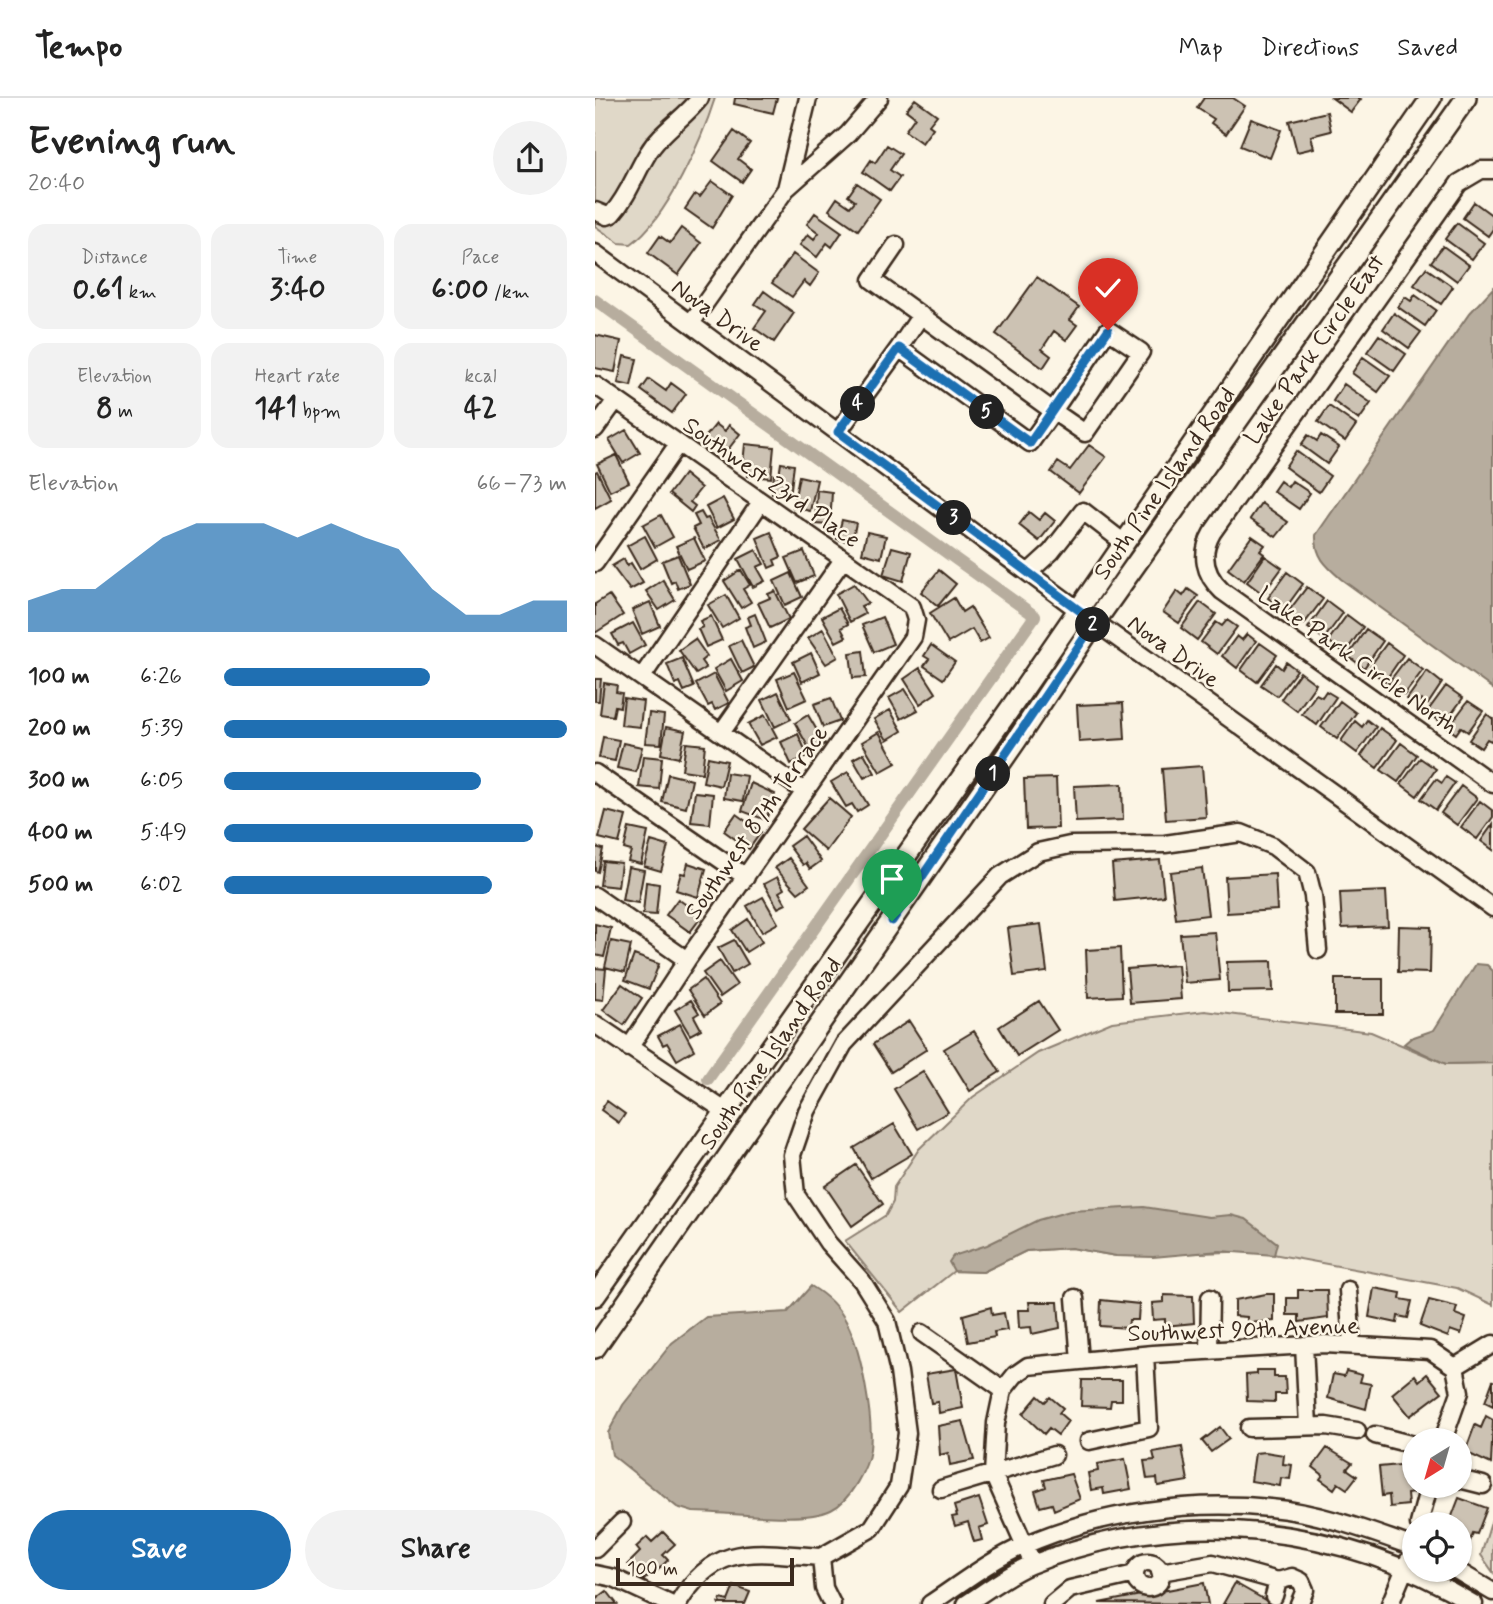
<!DOCTYPE html>
<meta charset="utf-8">
<style>
body{margin:0;font-family:Mynerve,sans-serif;background:#f2f2f2;color:#222;height:100vh;display:flex;flex-direction:column;font-size:26px;white-space:nowrap}
*{box-sizing:border-box;margin:0}
p{font-size:23px;color:#767676}
.icon{flex:none;width:38px;height:38px;fill:none;stroke:currentColor;stroke-width:2;stroke-linecap:round;stroke-linejoin:round}
.map{position:relative;flex:1;overflow:hidden}
.drawer{display:flex;flex-direction:column;background:#fff;width:595px}
.drawer>*{flex:none}
.needle{width:46px;rotate:217deg}
.buttons{position:absolute;left:807px;top:1330px;display:grid;gap:14px}
.buttons a{display:grid;place-items:center;width:70px;height:70px;border-radius:50%;background:#fff;box-shadow:0 2px 5px #0004;font-size:35px}
.scale{position:absolute;left:21px;bottom:18px;width:178px;box-sizing:border-box;padding-left:7px;border:4px solid #3b2a1e;border-top:0;font-size:19px;line-height:24px;white-space:nowrap;color:#3b2a1e;-webkit-text-stroke:5px #fcf5e5;paint-order:stroke}
.pin{position:absolute;display:grid;place-items:center;width:60px;height:60px;color:#fff;margin:-72px -30px;border-radius:50% 50% 50% 0;rotate:-45deg;box-shadow:0 0 7px #0007}
.pin .icon{rotate:45deg}
.km{position:absolute;width:35px;height:35px;margin:-18px;border-radius:50%;background:#222;color:#fff;font-size:19px;line-height:35px;text-align:center}
.round{display:grid;place-items:center;flex:none;width:74px;height:74px;border-radius:37px;background:#f2f2f2}
.head{display:flex;align-items:center;justify-content:space-between;height:119px;padding:0 28px}
h1{font-size:38px;font-weight:700;line-height:52px}
.figures{display:grid;grid-template-columns:repeat(3,1fr);gap:10px;height:119px;padding:7px 28px}
.figures div{display:grid;align-content:center;border-radius:18px;background:#f2f2f2;text-align:center}
.figures b{font-size:30px;font-weight:700}
.figures small{font-size:19px;font-weight:400}
.figures p{font-size:19px}
.chart{height:196px;padding:14px 28px}
.chart p{display:flex;justify-content:space-between}
.chart svg{width:100%;height:126px;margin-top:7px;fill:#1f6fb2;opacity:.7}
.action{display:flex;gap:14px;margin-top:auto;padding:14px 28px}
.action a{flex:1;height:80px;border-radius:42px;background:#1f6fb2;color:#fff;font-size:28px;font-weight:700;line-height:80px;text-align:center}
.action a+a{background:#f2f2f2;color:#222}
ul{padding:0 28px;list-style:none;font-size:23px}
li{display:grid;grid-template-columns:112px 84px 1fr;align-items:center;height:52px}
li i{height:18px;border-radius:9px;background:#1f6fb2}
header{display:flex;align-items:center;gap:42px;box-sizing:border-box;height:98px;padding:0 35px;background:#fff;border-bottom:2px solid #e0e0e0}
header strong{font-size:33px}
nav{display:flex;gap:38px;margin-inline-start:auto;font-size:24px}
main{display:flex;flex:1;min-height:0}
.map>svg:first-child{display:block}
</style>
<header>
<strong>Tempo</strong>
<nav><a>Map</a><a>Directions</a><a>Saved</a></nav>
</header>
<main>
<section class="drawer">
<div class="head"><div><h1>Evening run</h1><p>20:40</p></div><a class="round"><svg class="icon" aria-label="share" viewBox="0 0 24 24"><path d="M12 15V3M7 8l5-5 5 5M5 13v7h14v-7"/></svg></a></div>
<div class="figures">
<div><p>Distance</p><b>0.61<small> km</small></b></div>
<div><p>Time</p><b>3:40</b></div>
<div><p>Pace</p><b>6:00<small> /km</small></b></div>
</div>
<div class="figures">
<div><p>Elevation</p><b>8<small> m</small></b></div>
<div><p>Heart rate</p><b>141<small> bpm</small></b></div>
<div><p>kcal</p><b>42</b></div>
</div>
<div class="chart"><p><span>Elevation</span>66–73 m</p>
<svg viewBox="0 0 160 44" preserveAspectRatio="none"><path d="M0 44V33L10 29L20 29L30 20L40 11L50 6L60 6L70 6L80 11L90 6L100 11L110 15L120 29L130 38L140 38L150 33L160 33V44z"/></svg>
</div>
<ul>
<li><b>100 m</b>6:26<i style="width:60%"></i></li>
<li><b>200 m</b>5:39<i style="width:100%"></i></li>
<li><b>300 m</b>6:05<i style="width:75%"></i></li>
<li><b>400 m</b>5:49<i style="width:90%"></i></li>
<li><b>500 m</b>6:02<i style="width:78%"></i></li>
</ul>
<div class="action"><a>Save</a><a>Share</a></div>
</section>
<div class="map">
<svg width="898" height="1506" viewBox="0 0 898 1506">
<rect width="100%" height="100%" fill="#fcf5e5"/>
<filter id="ink" filterUnits="userSpaceOnUse"><feTurbulence type="fractalNoise" baseFrequency=".0143" numOctaves="2"/><feDisplacementMap in="SourceGraphic" scale="14" xChannelSelector="R" yChannelSelector="G"/><feConvolveMatrix kernelMatrix="1 2 1 2 8 2 1 2 1" color-interpolation-filters="sRGB"/></filter>
<g filter="url(#ink)">
<path fill="#e0d8c8" stroke="#8e8173" stroke-width="2" d="M0,0H120C107,41 72,121 36,146L24,145L0,128Z
M610,913L776,934L851,966L898,965V1207L862,1190L662,1153L521,1158L476,1150L431,1153L388,1174L359,1173L307,1214L250,1143L291,1117L298,1104L299,1089L324,1051L378,999L443,955L517,924Z
M898,1418V1474L886,1457Z"/>
<path fill="#b7ad9e" stroke="#85796b" stroke-width="2" d="M898,190V591L746,481C730,467 720,458 721,437L874,216Z
M881,866L892,867L898,873V965L851,966L809,946L816,940L839,932Z
M549,1109L614,1119L636,1117L651,1121L682,1145L679,1157L625,1153L558,1159L521,1158L476,1150L431,1153L388,1174L359,1173L354,1164L358,1158L392,1147L443,1122L475,1113Z
M216,1188C231,1197 244,1209 252,1225C266,1252 279,1321 275,1351C273,1370 254,1404 236,1412C207,1426 133,1414 98,1414L82,1409L17,1357L13,1335L28,1307L77,1245L111,1219L193,1214Z"/>
<g fill="none" stroke-linecap="round" stroke-linejoin="round">
<path stroke="#b7ad9e" stroke-width="12" d="M0,202L440,518L113,981"/>
</g>
<path fill="#ccc2b3" stroke="#3b2a1e" stroke-width="2" d="M140,0H182L178,15L139,6Z
M609,0H638L650,8L631,36L616,25L619,21L602,10Z
M737,0H764L766,1L756,14Z
M320,1L342,17L334,27L338,30L327,45L310,33L320,19L311,12Z
M732,14L736,33L716,38L719,50L702,54L694,23Z
M656,21L686,32L675,60L645,48Z
M139,33L155,45L143,61L156,71L147,84L118,63Z
M292,47L306,56L295,72L305,79L295,93L268,74L276,62L280,65Z
M117,83L137,97L117,130L90,111L100,96L105,99Z
M262,85L285,101L263,132L234,112L242,100L255,109L260,103L253,98Z
M879,104L898,118V131L893,138L868,120Z
M220,115L247,134L237,149L232,145L222,159L205,147L213,136L219,141L224,135L212,126Z
M862,125L889,145L877,161L850,141Z
M86,130L106,145L83,177L53,155L65,138L75,145Z
M848,148L874,167L862,183L836,164Z
M198,156L224,175L215,188L209,183L197,199L177,185Z
M831,170L858,189L846,206L819,187Z
M442,179L484,209L475,222L482,227L471,242L459,233L447,251L456,258L448,270L401,236Z
M169,193L199,215L179,244L159,230L171,213L160,206Z
M820,197L841,212L830,228L803,209L810,199L816,203Z
M799,215L826,234L814,250L788,231Z
M0,237L26,243L20,274L0,270Z
M784,237L811,256L799,273L772,254Z
M29,258L42,261L36,288L23,285Z
M768,259L795,278L783,294L757,275Z
M54,281L71,293L76,285L91,296L77,315L46,292Z
M749,286L776,305L764,322L738,303Z
M734,308L761,327L750,343L723,324Z
M121,326L130,333L134,327L145,336L128,358L108,342Z
M31,332L45,355L28,365L14,342Z
M713,337L722,343L726,337L744,349L732,366L706,347Z
M150,346L179,349L176,380L153,378L154,367L148,366Z
M494,347L511,359L484,395L456,374L463,364L475,372Z
M701,353L735,378L724,394L690,369Z
M21,357L34,384L15,393L2,366Z
M186,365L199,367L195,398L177,395L179,377L184,378Z
M2,373L16,401L0,410V374Z
M89,376L106,390L95,404L100,408L96,414L74,396Z
M204,378L222,382L215,413L198,409Z
M685,383L693,389L697,383L715,395L704,411L678,393Z
M222,392L237,394L235,427L220,426Z
M128,400L139,421L122,430L111,409Z
M666,405L693,424L681,439L655,421Z
M106,414L110,421L113,420L126,442L109,451L98,430L104,427L99,417Z
M434,414L444,422L450,415L460,423L444,443L424,427Z
M66,417L78,439L60,449L48,427Z
M247,422L261,425L257,444L242,441Z
M176,434L186,459L179,462L181,467L174,470L162,440Z
M272,434L291,438L286,460L267,455Z
M50,438L62,461L45,471L32,448Z
M657,438L670,447L665,453L669,456L649,483L633,471Z
M99,440L110,463L92,471L81,448Z
M297,449L316,454L308,483L288,477Z
M161,452L169,466L162,469L170,483L158,489L143,461Z
M209,453L219,478L202,485L191,460Z
M83,457L95,486L83,491L80,483L76,485L67,463Z
M670,458L687,470L668,496L652,484Z
M29,461L32,468L36,465L48,485L35,492L17,468Z
M146,472L155,487L148,491L156,504L146,510L129,483Z
M344,472L361,486L343,508L326,494Z
M692,474L708,486L689,512L673,500Z
M196,475L207,499L190,507L179,483Z
M68,482L80,502L64,512L51,493Z
M259,486L273,505L266,508L270,516L255,524L241,496Z
M712,489L728,501L709,526L693,514Z
M593,491L603,498L584,525L568,514L582,493L588,498Z
M180,493L194,521L175,530L163,505L175,500L173,496Z
M14,497L28,517L0,535V506Z
M131,497L144,520L127,530L113,507Z
M359,500L367,514L375,509L394,540L385,545L377,531L353,545L335,515Z
M732,503L748,515L729,541L713,530Z
M55,504L65,528L47,536L37,512Z
M605,504L621,516L602,542L586,530Z
M244,510L253,526L246,530L251,539L241,544L227,519Z
M160,516L171,544L158,550L150,529L156,527L153,519Z
M752,517L768,529L750,555L733,543Z
M116,518L127,542L111,549L103,531L108,529L105,523Z
M287,519L298,546L279,554L267,527Z
M632,522L642,529L622,556L606,544L621,524L627,528Z
M38,525L50,547L34,556L28,545L23,547L17,536Z
M228,531L243,559L231,566L213,540Z
M771,531L788,543L769,570L753,558Z
M652,536L661,543L642,570L627,558L642,538L647,542Z
M100,541L112,558L106,563L111,570L101,576L84,552Z
M146,542L159,569L147,575L134,548Z
M665,545L682,557L662,584L646,572Z
M792,545L808,557L790,583L773,571Z
M336,547L360,564L348,581L329,568L334,561L329,558Z
M268,553L271,579L258,580L255,555Z
M216,555L225,575L207,584L198,564Z
M87,560L99,589L89,593L85,584L80,586L72,566Z
M812,560L828,572L809,597L793,585Z
M136,561L148,583L131,593L119,571Z
M691,564L702,572L682,598L666,587L681,566L687,571Z
M325,570L341,595L325,606L309,581Z
M832,573L847,585L833,606L827,602L822,608L812,601Z
M199,574L212,601L194,609L182,581Z
M705,574L721,586L702,613L686,601Z
M119,576L134,605L120,612L117,606L113,608L101,586Z
M0,581H6L4,603H0Z
M9,585L22,587L21,594L27,595L25,609L20,608L18,618L5,616Z
M851,588L868,600L849,626L832,614Z
M310,591L323,612L306,621L294,600Z
M731,593L741,599L722,627L707,616L721,596L727,599Z
M183,594L196,621L180,629L167,602Z
M29,600L48,603L45,629L26,627Z
M236,600L245,623L228,629L219,606Z
M745,603L761,615L742,641L726,629Z
M873,603L888,613L873,634L866,629L861,636L853,630Z
M528,605L530,641L484,644L482,607Z
M295,612L307,633L292,642L279,621Z
M54,615L69,617L66,646L50,645Z
M892,616L898,621V640L896,643L892,641L886,650L874,642Z
M170,617L182,639L165,647L153,626Z
M213,617L230,646L216,654L200,625Z
M772,622L781,629L762,655L746,643L760,623L767,629Z
M71,629L90,633L84,660L66,656Z
M785,630L802,642L782,670L766,658Z
M284,634L301,665L285,674L267,644Z
M203,636L213,658L196,666L186,644Z
M8,639L24,642L20,663L4,660Z
M28,645L47,649L41,674L22,670Z
M91,645L110,647L107,675L87,672Z
M806,645L822,657L803,684L786,672Z
M269,655L280,675L269,680L258,661Z
M48,658L67,660L64,691L44,689Z
M113,659L132,663L126,688L108,684Z
M825,660L841,671L822,698L806,686Z
M607,668L611,719L571,722L567,671Z
M253,674L273,707L262,714L257,706L251,709L236,684Z
M132,675L152,678L148,703L129,700Z
M73,676L97,682L91,710L67,704Z
M851,679L860,685L841,712L826,701L841,681L847,685Z
M461,680L463,730L431,731L429,681Z
M156,685L180,696L171,722L147,713Z
M527,686L528,722L481,724L479,688Z
M866,688L882,700L862,727L846,715Z
M100,694L118,696L115,726L96,724Z
M234,700L256,719L231,753L206,731Z
M885,703L898,713V719L882,741L866,729Z
M11,713L31,718L24,745L4,740Z
M141,716L166,734L154,751L129,733Z
M898,726V752L886,743Z
M34,730L53,734L46,766L33,763L36,753L29,751Z
M208,738L226,763L215,771L211,765L208,767L194,748Z
M56,743L73,748L66,773L49,768Z
M0,749L8,751L3,774L0,773Z
M194,760L214,787L203,795L180,770Z
M565,762L569,798L520,803L517,766Z
M8,763L26,765L23,789L5,787Z
M93,765L111,771L103,799L81,792L86,775L90,776Z
M33,769L49,772L43,805L27,802Z
M607,770L613,817L581,821L575,774Z
M680,776L682,812L632,815L630,779Z
M182,779L189,791L184,794L191,806L183,810L169,786Z
M51,784L64,786L61,817L48,816Z
M791,793L793,828L747,830L745,795Z
M168,799L183,825L167,834L152,808Z
M83,801L107,818L95,834L71,817Z
M153,821L167,844L151,854L137,832Z
M0,826L16,830L9,859L0,857Z
M446,826L452,874L419,878L413,830Z
M804,828L836,829L835,875L803,874Z
M620,834L625,882L590,885L585,836Z
M139,842L153,866L137,875L123,850Z
M16,843L36,847L30,874L10,869Z
M525,850L527,898L493,900L491,852Z
M39,857L64,866L54,891L30,882Z
M125,863L142,887L125,899L108,875Z
M677,863L678,893L633,894L632,864Z
M583,867L586,901L535,905L532,871Z
M0,870L11,871L8,902L0,901Z
M108,881L125,906L110,917L93,892Z
M740,881H788V916H740Z
M27,886L47,900L29,927L8,912Z
M96,902L104,915L99,918L106,931L95,937L80,912Z
M444,903L463,932L422,958L404,929Z
M314,923L332,951L296,974L278,946Z
M85,926L99,952L82,962L72,945L68,947L63,938Z
M379,933L405,974L375,993L349,951Z
M328,973L353,1014L323,1031L299,991Z
M12,1003L30,1016L24,1025L6,1012Z
M299,1026L317,1056L276,1080L259,1050Z
M261,1067L288,1106L257,1128L230,1088Z
M779,1190L806,1195L805,1201L817,1203L813,1220L803,1218L802,1225L774,1219Z
M703,1192H732L733,1220L704,1224V1217H692V1200H703Z
M671,1196H679V1223L652,1225V1219L640,1218V1202Z
M569,1197L598,1198L599,1225L570,1228V1221L558,1222L557,1205L569,1204Z
M506,1202L544,1206L543,1222H534L533,1230L505,1228Z
M834,1202L862,1209L860,1216L871,1220L866,1236L855,1232L853,1239L825,1228Z
M434,1204H463L465,1230L437,1236L436,1229L424,1230L423,1212H435Z
M396,1209L397,1217L409,1215L412,1232L399,1234L400,1239L373,1244L368,1217Z
M361,1271L368,1310L344,1315L343,1304L336,1305L331,1276Z
M662,1272H679V1279H690L691,1296H680V1304L652,1303L651,1277L662,1276Z
M751,1273L767,1277L765,1284L776,1286L771,1311L733,1300L738,1276L749,1278Z
M832,1276L847,1294L815,1318L797,1296L820,1277L824,1283Z
M487,1282H527V1302H516L515,1309L486,1308Z
M898,1282V1308L890,1304Z
M443,1298L450,1304L455,1299L468,1310L464,1315L473,1323L463,1337L454,1330L449,1336L428,1316Z
M891,1318L898,1322L896,1366L870,1354L880,1327L886,1330Z
M368,1323L379,1362L355,1367L353,1355L345,1357L343,1328Z
M625,1329L634,1341L616,1354L607,1343Z
M587,1349L593,1383L563,1388L562,1380L552,1381L549,1363L560,1362L558,1354Z
M732,1350L757,1365L752,1371L762,1378L752,1391L743,1385L739,1391L725,1381L728,1377L718,1369Z
M670,1354L689,1357L688,1366L697,1367L695,1381L686,1380L685,1388L656,1383L660,1355Z
M530,1361L536,1391L509,1396L508,1390L496,1392L493,1375L503,1373L502,1366Z
M815,1366L818,1395L812,1396L813,1407L795,1409L794,1397L787,1398L784,1369Z
M476,1376L485,1401L459,1412L457,1406L445,1409L440,1393L451,1389L449,1382Z
M384,1400L393,1427L384,1430L387,1442L379,1444L373,1424L360,1428L357,1419L362,1418L359,1408Z
M864,1400L892,1410L882,1436L878,1435L874,1446L864,1443V1426H854Z
M68,1434L80,1446L68,1457L73,1462L62,1473L56,1466L49,1473L54,1477L49,1482L33,1466L45,1454L41,1449L52,1439L57,1444Z
M609,1485L613,1506L504,1505Z
M640,1485L677,1506H628Z
M139,1488L155,1494L150,1506H124L126,1501L133,1503Z
M12,1493L22,1506H0V1502Z"/>
<g fill="none" stroke-linecap="round" stroke-linejoin="round">
<defs>
<path id="minor" d="M898,72H886L864,85L617,435C605,456 609,476 627,493L898,686
M191,91L213,0
M0,113L12,118L17,116C34,97 40,76 53,55C66,33 90,20 105,0
M0,155L482,511L898,810
M96,225L191,91L253,36L284,0
M513,232L546,254L490,335L458,313Z
M304,250L326,217
M0,287L317,509L321,522L318,539L92,862L34,950
M0,331L21,302
M243,334L304,250L435,345L458,313L277,182L301,147
M0,465L83,346
M433,475L456,454L488,413L528,444
M0,547L209,693
M47,579L166,404
M126,635L247,463
M0,675L151,779
M0,798L92,862
M0,926L130,1013
M753,1192L757,1247
M480,1200L485,1263
M327,1235L408,1292
M709,1247L713,1328
M614,1253L615,1200
M860,1269L898,1246
M654,1330L731,1328L762,1333
M780,1337L819,1347
M848,1342L865,1294L860,1269
M494,1343L554,1330L550,1257
M864,1381L888,1387
M346,1391L459,1357
M824,1426L834,1388
M0,1451L27,1424
M226,1459L277,1430L304,1388L312,1335L304,1274L292,1223L267,1183L233,1145L201,1097L197,1057L212,1013L249,946L405,778L443,754L475,747L570,746L646,735L678,748L712,774L718,798L723,852
M226,1459L229,1490L237,1506
M540 1477a13 13 0 1 1 26 0a13 13 0 1 1-26 0Z
M438,1466L398,1376L401,1325L408,1292L420,1277L433,1268L558,1256L730,1246L835,1252L860,1269
M861,1472L898,1494
M565,1474L618,1465L683,1483
M0,1476L19,1480L75,1506
M679,1498L683,1483L697,1479L706,1483L710,1492L704,1506
M83,1506C121,1442 161,1455 226,1459
M335,1506C365,1486 397,1461 430,1447C505,1414 594,1402 675,1410C723,1414 774,1433 819,1449
M371,1506C391,1493 413,1476 435,1467C582,1407 744,1425 879,1506
M457,1506L475,1491L540,1476
M795,1506L813,1463"/>
<path id="major" d="M0,1198L417,608L836,0
M0,1250L421,643L500,524L871,0"/>
</defs>
<use href="#minor" stroke="#3b2a1e" stroke-width="21"/>
<use href="#major" stroke="#3b2a1e" stroke-width="24"/>
<use href="#minor" stroke="#fcf5e5" stroke-width="16"/>
<use href="#major" stroke="#fcf5e5" stroke-width="19"/>
</g>
</g>
<g fill="none" stroke-linecap="round" stroke-linejoin="round" filter="url(#ink)">
<defs>
<path id="route" d="M297,823L500,524L243,334L304,250L435,345L513,232"/>
</defs>
<use href="#route" stroke="#fff" stroke-width="14"/>
<use href="#route" stroke="#1f6fb2" stroke-width="9"/>
</g>
<g text-anchor="middle" stroke-width="5" stroke-linejoin="round" paint-order="stroke">
<g font-size="24" fill="#3b2a1e" stroke="#fcf5e5">
<text transform="translate(123 217) rotate(36)" y="8">Nova Drive</text>
<text transform="translate(719 251) rotate(-55)" y="8">Lake Park Circle East</text>
<text transform="translate(177 384) rotate(35)" y="8">Southwest 23rd Place</text>
<text transform="translate(569 385) rotate(-55)" y="8">South Pine Island Road</text>
<text transform="translate(579 553) rotate(36)" y="8">Nova Drive</text>
<text transform="translate(763 562) rotate(35)" y="8">Lake Park Circle North</text>
<text transform="translate(161 724) rotate(-55)" y="8">Southwest 87th Terrace</text>
<text transform="translate(175 955) rotate(-55)" y="8">South Pine Island Road</text>
<text transform="translate(648 1231) rotate(-2)" y="8">Southwest 90th Avenue</text>
</g>
</g>
</svg>
<div class="buttons">
<a><svg class="needle" viewBox="-14 -14 28 28"><path d="M0-13l5 13h-10z" fill="#e53935"/><path d="M0 13l5-13h-10z" fill="#767676"/></svg></a>
<a><svg class="icon" aria-label="locate" viewBox="0 0 24 24"><circle cx="12" cy="12" r="6"/><path d="M12 2v4M12 18v4M2 12h4M18 12h4"/></svg></a>
</div>
<div class="scale">100 m</div>
<div class="pin" style="left:297px;top:823px;background:#1e9e55"><svg class="icon" aria-label="arrive" viewBox="0 0 24 24"><path d="M6 21V4h12l-3 4 3 4H6"/></svg></div>
<div class="pin" style="left:513px;top:232px;background:#d93025"><svg class="icon" aria-label="check" viewBox="0 0 24 24"><path d="M5 12l5 5 9-10"/></svg></div>
<b class="km" style="left:398px;top:676px">1</b>
<b class="km" style="left:498px;top:527px">2</b>
<b class="km" style="left:359px;top:420px">3</b>
<b class="km" style="left:263px;top:306px">4</b>
<b class="km" style="left:392px;top:314px">5</b>
</div>
</main>
